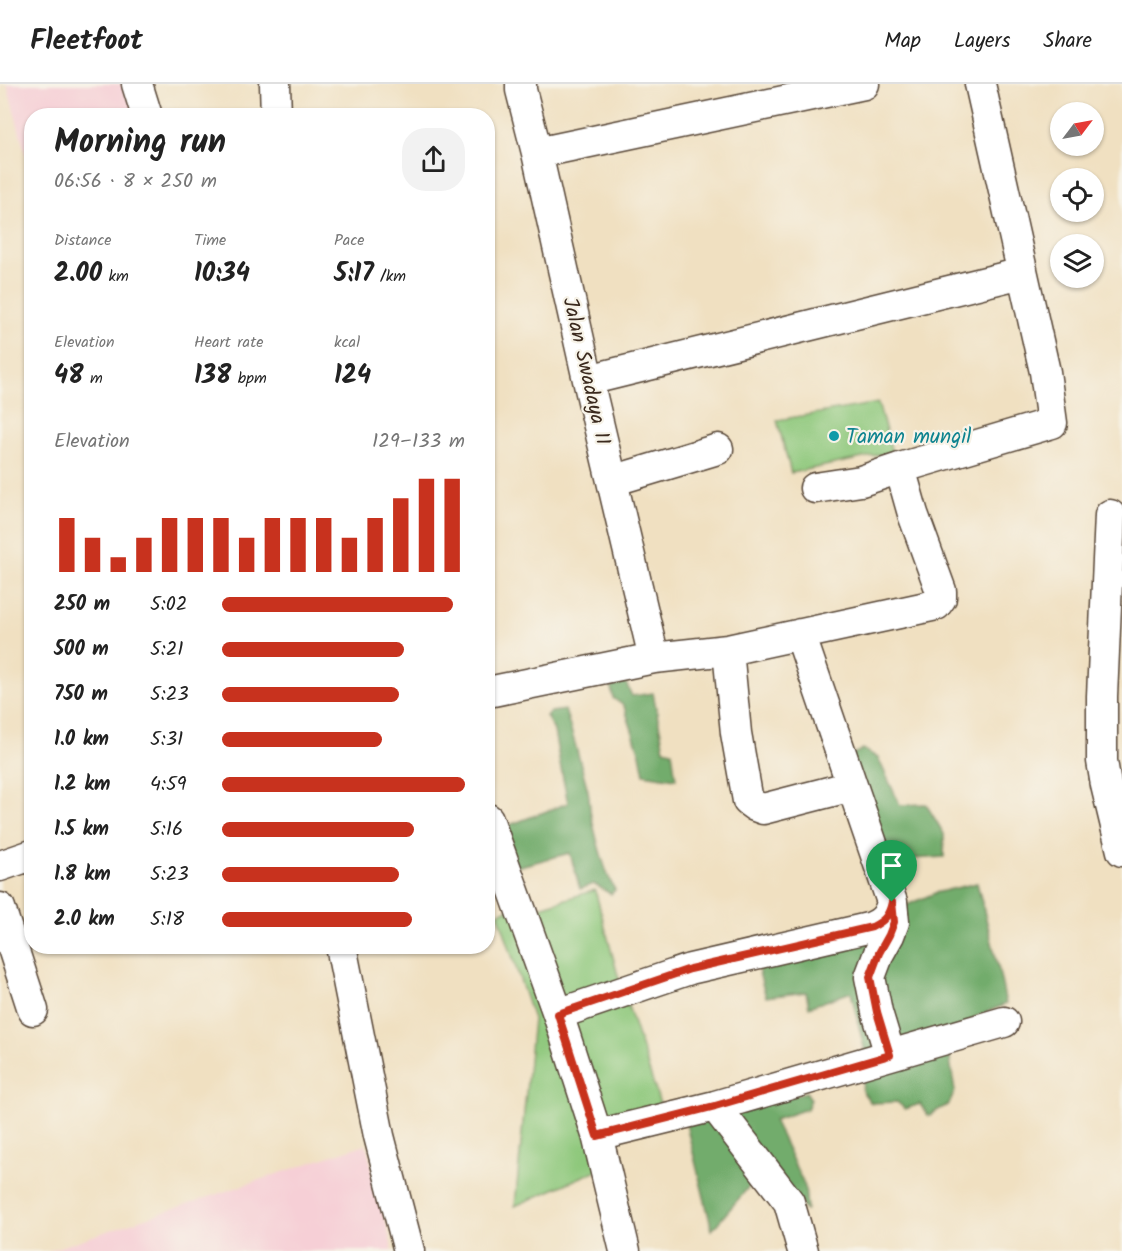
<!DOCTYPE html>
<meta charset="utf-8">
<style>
body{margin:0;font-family:Kalam,sans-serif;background:#f2f2f2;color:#222;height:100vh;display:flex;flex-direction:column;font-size:22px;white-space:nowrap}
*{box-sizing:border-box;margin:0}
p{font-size:20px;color:#767676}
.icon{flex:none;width:33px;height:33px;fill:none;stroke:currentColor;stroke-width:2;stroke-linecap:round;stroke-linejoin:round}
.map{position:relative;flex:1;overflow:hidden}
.side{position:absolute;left:24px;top:24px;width:471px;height:846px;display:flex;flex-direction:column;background:#fff;border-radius:24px;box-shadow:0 2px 4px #0004}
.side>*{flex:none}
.needle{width:39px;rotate:58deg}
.buttons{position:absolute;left:1050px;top:18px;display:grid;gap:12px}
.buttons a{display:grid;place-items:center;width:54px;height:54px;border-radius:50%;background:#fff;box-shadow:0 2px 4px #0004;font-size:30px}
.pin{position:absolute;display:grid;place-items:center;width:51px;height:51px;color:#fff;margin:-62px -26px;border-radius:50% 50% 50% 0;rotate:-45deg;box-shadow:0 0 6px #0007}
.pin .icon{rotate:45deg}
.round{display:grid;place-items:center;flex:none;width:63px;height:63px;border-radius:24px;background:#f2f2f2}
.summary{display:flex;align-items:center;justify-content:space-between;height:102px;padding:0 30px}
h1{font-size:33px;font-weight:600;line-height:45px}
.metrics{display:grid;grid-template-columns:repeat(3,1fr);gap:9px;height:102px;padding:6px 30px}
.metrics div{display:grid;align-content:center}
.metrics b{font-size:26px;font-weight:600}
.metrics small{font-size:16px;font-weight:400}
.metrics p{font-size:16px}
.chart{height:168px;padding:12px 30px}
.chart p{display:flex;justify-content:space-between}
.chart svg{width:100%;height:108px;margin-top:6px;stroke:#c8321e;stroke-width:6}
ul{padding:0 30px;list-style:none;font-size:20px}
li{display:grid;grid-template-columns:96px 72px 1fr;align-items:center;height:45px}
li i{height:15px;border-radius:8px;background:#c8321e}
header{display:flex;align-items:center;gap:36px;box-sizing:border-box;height:84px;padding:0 30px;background:#fff;border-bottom:2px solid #e0e0e0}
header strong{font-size:28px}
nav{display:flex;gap:33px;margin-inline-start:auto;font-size:21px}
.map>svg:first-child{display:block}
</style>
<header>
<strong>Fleetfoot</strong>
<nav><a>Map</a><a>Layers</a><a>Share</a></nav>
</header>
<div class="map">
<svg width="1122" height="1167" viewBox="0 0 1122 1167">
<rect width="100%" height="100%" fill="#f7f3e8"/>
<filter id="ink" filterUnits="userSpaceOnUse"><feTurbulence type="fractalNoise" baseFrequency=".0167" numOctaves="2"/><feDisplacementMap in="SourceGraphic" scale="12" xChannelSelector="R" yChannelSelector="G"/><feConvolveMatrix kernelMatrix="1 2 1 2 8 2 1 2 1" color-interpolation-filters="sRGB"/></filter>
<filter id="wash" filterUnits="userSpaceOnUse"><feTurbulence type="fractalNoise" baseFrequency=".008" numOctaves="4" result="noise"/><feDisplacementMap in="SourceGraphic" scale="24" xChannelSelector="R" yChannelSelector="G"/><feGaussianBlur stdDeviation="1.35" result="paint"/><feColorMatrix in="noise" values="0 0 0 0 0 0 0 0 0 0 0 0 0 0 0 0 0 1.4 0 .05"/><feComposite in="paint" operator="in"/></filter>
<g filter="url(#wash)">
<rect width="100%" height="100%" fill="#f0e0c1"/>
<path fill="#f6cfd6" d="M7,0H134L147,31L32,32L31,91Z
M366,1060L393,1167H48Z"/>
<path fill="#8ec87c" stroke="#64794d" stroke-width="1.5" d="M878,319L892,368L791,389L777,336Z
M595,806L617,888L661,1023L596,1045L528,827Z
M518,822L552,927L540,933L554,929L602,1084L515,1122L533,935L498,829Z"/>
<path fill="#72ac6c" stroke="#566b45" stroke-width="1.5" d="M626,599L632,612L653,609L664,665L672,667L676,695L644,690L640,670L624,622L613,614L611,603Z
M565,626C573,652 580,677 587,703C590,712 589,722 591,731C596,752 604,788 615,806L611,810L594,800L580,805L570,769L512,784L499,743L507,742L568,719L560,680L554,647L546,632L551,628Z
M863,665L878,674L900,721L926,720L944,750V773L910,775L896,824L846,674Z
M977,799L998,882L1006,920L975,933L948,964L955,1007L949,1020L928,1032L920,1020L905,1025L897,1018L871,1019L862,1007L866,972L851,908L809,923L806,908L766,913L756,878L907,821L935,809Z
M806,1008L811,1015L807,1025L774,1036L805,1103L807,1125L806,1126L770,1078L712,1146L686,1040Z"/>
</g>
<g filter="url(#ink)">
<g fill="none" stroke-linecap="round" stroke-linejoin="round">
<defs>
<path id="minor" d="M137,0L147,32
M275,0L276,32
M521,0V6L537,69L588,296L654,574
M537,69L864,0
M588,296C733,261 877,224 1022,189
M612,397L718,365
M815,404L861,397L900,384
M1110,431L1102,612V677L1106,701L1122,767
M800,550L892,818L894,838L889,851L879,869L870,893L877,928L890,971
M728,566L736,649L748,717L755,722L763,725L852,702
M488,608L654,574L728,566L936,521L941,514V507L913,430L900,384L1052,339L1045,288L980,0
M488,735L558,930L597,1051L625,1167
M0,782L32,771
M0,824L33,926
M341,862L379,1052L409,1167
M558,930L690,885L872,843C884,837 889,832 892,818
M715,1022L789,1118L803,1167
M597,1051L715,1022L1004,938"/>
</defs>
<use href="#minor" stroke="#564536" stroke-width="33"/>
<use href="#minor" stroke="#fff" stroke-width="30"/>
</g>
</g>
<g fill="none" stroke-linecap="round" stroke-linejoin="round" filter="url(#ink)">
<defs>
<path id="route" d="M892,818L894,838L889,851L879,869L870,893L877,928L890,971L715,1022L597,1052L558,930L690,885L872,843C884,837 889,832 892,818Z"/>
</defs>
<use href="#route" stroke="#fff" stroke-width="12"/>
<use href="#route" stroke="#c8321e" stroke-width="8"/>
</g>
<circle fill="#0f9aa8" stroke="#f7f3e8" stroke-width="2" cx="834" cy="352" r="6"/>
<g text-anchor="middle" stroke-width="4.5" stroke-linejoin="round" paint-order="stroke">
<g font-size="21" fill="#3b2a1e" stroke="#f7f3e8">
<text transform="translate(587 287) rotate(77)" y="7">Jalan Swadaya II</text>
</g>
<g font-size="21" fill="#0d838f" stroke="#f7f3e8" text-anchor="start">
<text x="846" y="359">Taman mungil</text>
</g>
</g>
</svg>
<div class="buttons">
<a><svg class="needle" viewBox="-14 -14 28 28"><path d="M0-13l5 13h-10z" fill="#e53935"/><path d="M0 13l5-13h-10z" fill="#767676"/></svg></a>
<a><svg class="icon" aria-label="locate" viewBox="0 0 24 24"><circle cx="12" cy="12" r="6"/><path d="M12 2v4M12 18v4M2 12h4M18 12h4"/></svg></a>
<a><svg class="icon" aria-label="layers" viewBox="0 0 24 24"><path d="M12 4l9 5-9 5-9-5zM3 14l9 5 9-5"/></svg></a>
</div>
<div class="pin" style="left:892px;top:818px;background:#1e9e55"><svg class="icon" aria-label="arrive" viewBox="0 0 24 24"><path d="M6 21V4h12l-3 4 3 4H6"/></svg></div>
<section class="side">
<div class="summary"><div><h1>Morning run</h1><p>06:56 · 8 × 250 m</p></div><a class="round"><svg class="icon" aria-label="share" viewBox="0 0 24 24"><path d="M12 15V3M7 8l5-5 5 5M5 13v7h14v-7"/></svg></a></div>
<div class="metrics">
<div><p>Distance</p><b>2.00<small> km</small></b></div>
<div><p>Time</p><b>10:34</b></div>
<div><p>Pace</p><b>5:17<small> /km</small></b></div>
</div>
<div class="metrics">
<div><p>Elevation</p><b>48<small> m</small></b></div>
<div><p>Heart rate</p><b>138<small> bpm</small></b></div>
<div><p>kcal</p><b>124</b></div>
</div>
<div class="chart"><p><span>Elevation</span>129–133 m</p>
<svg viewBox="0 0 160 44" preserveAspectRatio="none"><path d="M5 44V22M15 44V30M25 44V38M35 44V30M45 44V22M55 44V22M65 44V22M75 44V30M85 44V22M95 44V22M105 44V22M115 44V30M125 44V22M135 44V14M145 44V6M155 44V6"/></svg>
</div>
<ul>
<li><b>250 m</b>5:02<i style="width:95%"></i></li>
<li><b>500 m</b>5:21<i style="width:75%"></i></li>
<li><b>750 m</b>5:23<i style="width:73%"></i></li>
<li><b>1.0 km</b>5:31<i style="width:66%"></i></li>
<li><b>1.2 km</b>4:59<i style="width:100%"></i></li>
<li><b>1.5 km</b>5:16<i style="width:79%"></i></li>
<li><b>1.8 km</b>5:23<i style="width:73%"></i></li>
<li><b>2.0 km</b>5:18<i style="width:78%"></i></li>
</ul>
</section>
</div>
